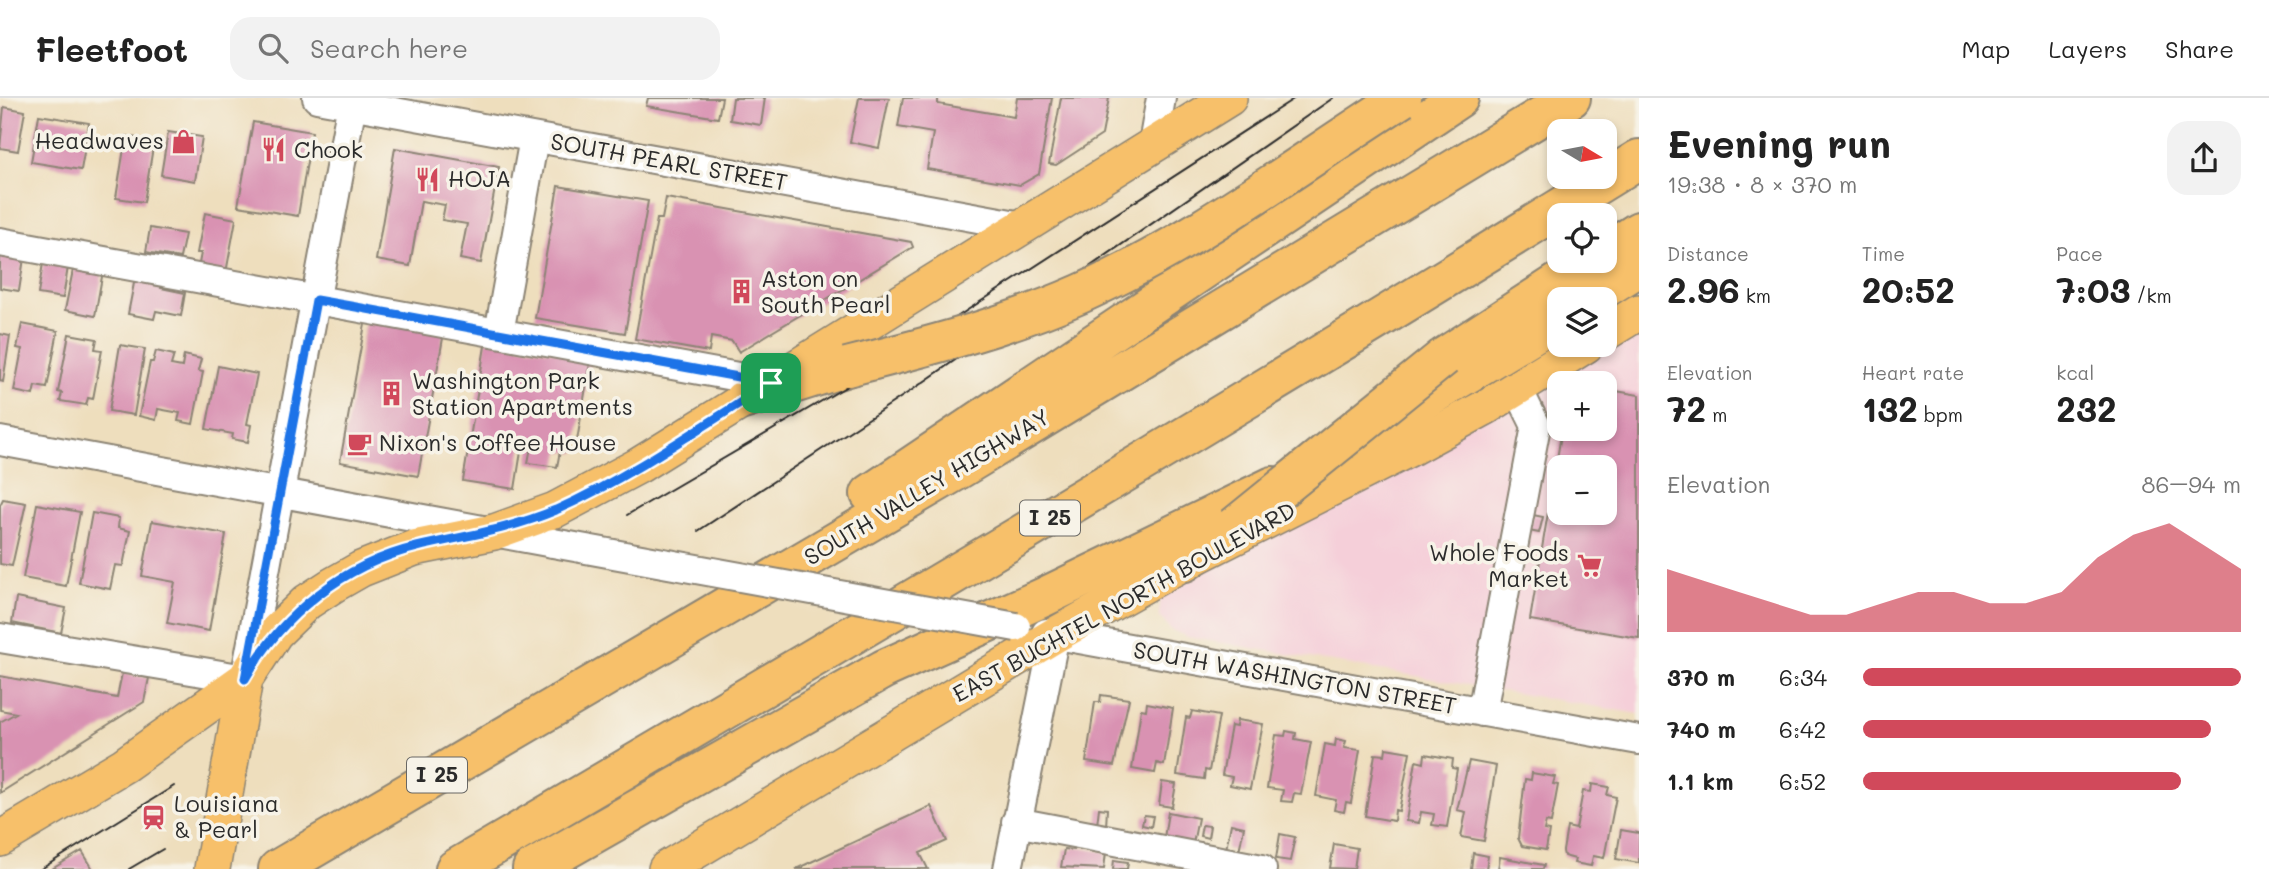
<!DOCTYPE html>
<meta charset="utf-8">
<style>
body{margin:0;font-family:Mali,sans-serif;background:#f2f2f2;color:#222;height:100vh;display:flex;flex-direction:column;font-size:26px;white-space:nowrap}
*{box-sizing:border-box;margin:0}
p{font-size:23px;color:#767676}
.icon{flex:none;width:38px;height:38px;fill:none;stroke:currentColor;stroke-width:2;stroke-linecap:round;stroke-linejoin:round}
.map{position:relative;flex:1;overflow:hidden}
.sheet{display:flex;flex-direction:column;background:#fff;width:630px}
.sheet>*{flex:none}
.needle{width:46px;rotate:100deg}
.controls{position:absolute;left:1547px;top:21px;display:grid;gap:14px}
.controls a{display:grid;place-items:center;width:70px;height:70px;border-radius:14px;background:#fff;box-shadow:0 4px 10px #0003;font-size:35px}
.pin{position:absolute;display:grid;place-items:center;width:60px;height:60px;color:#fff;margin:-30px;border-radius:14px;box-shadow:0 4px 10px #0006}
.round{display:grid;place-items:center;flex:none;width:74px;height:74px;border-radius:21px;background:#f2f2f2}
.summary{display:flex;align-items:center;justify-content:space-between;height:119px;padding:0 28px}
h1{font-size:38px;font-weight:700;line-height:52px}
.stats{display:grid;grid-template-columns:repeat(3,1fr);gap:10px;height:119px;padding:7px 28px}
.stats div{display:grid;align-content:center}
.stats b{font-size:35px;font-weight:700}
.stats small{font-size:19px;font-weight:400}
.stats p{font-size:19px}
.chart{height:196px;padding:14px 28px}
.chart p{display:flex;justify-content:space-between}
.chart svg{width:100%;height:126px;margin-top:7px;fill:#d1495b;opacity:.7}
ul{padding:0 28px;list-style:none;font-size:23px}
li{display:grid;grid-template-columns:112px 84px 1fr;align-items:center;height:52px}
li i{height:18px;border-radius:9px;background:#d1495b}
header{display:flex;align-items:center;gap:42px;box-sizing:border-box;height:98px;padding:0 35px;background:#fff;border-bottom:2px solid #e0e0e0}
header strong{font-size:33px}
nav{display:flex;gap:38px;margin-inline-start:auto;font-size:24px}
.search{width:490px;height:63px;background:#f2f2f2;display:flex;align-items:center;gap:18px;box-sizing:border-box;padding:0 24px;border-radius:21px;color:#767676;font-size:26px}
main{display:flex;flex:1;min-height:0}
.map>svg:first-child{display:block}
</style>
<header>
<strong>Fleetfoot</strong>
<div class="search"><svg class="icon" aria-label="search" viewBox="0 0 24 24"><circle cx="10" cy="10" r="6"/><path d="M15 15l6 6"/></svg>Search here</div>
<nav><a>Map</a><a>Layers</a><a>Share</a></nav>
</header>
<main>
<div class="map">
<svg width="1639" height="771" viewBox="0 0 1639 771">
<rect width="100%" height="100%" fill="#f7f3e8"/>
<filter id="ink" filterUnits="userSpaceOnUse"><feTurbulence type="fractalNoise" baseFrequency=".0143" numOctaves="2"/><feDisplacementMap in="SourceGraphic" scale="14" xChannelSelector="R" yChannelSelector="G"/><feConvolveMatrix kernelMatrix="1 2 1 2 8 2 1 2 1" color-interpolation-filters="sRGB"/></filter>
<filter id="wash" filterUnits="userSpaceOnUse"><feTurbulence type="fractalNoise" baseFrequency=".00686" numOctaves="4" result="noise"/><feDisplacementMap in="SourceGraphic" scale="28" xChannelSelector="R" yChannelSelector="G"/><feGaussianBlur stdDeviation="1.57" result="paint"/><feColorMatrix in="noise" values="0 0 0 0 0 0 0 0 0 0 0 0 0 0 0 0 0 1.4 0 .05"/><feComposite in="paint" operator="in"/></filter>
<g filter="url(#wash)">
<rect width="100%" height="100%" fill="#eedebd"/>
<path fill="#f5cfd9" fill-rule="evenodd" d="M1631,238L1639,239V616L1187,539L1170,531L1159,517L1161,496L1616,243ZM1559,285H1605V331H1559ZM1559,369H1605V415H1559Z"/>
<g id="blocks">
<path fill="#d992b2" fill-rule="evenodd" d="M648,0H722L718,20L646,8Z
M733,0H765L761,27L730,22Z
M859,0H889L879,50L850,44Z
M903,0H938V6L1014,19L1017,0H1052L1039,76L1020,87L927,71L933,35L898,29Z
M1061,0H1109L1102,37L1056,67L1049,66Z
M4,9L25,13L18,53L0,50Z
M39,17L89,25L81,72L31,64Z
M253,24L312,34L298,118L238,108Z
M168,34L202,39L195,83L161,77Z
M126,38L154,43L144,104L116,100Z
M395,50L499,69L481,165L460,161L467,126L442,122L445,107L421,103L410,168L376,162Z
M558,88L648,103L625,235L535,220Z
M666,100L911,144L913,149L739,254L732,243L711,239L709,254L635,241L657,121H662Z
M205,115L236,121L226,175L198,171L201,155H197Z
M150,130L185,136L180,160L146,154Z
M0,156L24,160L19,193L0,190Z
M43,165L68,169L63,200L38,196Z
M74,167L103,173L95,218L65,212Z
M135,180L162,185L161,190L185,195L181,218L156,213L154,221L128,216Z
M367,215L445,229L418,378L340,364Z
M22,226L58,233L47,290L35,288L33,297L14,293L22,251L17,250Z
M0,236L10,238L3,284L0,283Z
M69,236L97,241L95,251L102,252L93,301L88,300L86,307L60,303L62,295L58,294Z
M486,242L591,259L575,355L560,353L557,369L528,365L531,349L522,347L515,391L463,383Z
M120,247L145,251L134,317L109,313Z
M156,253L174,257L171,267L182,269L184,257L201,261L198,273L203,274L193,326L178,323L180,315L158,311L156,322L139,318L150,264H153Z
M218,268L257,276L247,326L251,327L248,344L232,341L233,336L206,331Z
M1605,291L1639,297V540L1530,522L1562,331H1605ZM1559,369H1605V415H1559Z
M3,401L26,405L12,468L0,466V407Z
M37,406L80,414L66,488L23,480Z
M92,415L119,420L118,430L130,433L123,468L115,467L110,491L79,485Z
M1533,417L1543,419L1539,435L1529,433Z
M152,423L226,436L209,533L167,525L175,484L142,478Z
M16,500L66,510L61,535L12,525Z
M122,575L149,580L144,604L0,695V624L16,615L0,612V578L117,600Z
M1101,597L1129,601L1114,668L1086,664L1095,604H1100Z
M1147,605L1173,610L1164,667L1157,665L1155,675L1132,671L1141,611L1146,612Z
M1192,613L1219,618L1209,673L1205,672L1204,681L1177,677L1186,619L1190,620Z
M1237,622L1263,626L1250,691L1230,687L1232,679L1222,677L1231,628L1236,629Z
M1286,633L1296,635L1295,641L1311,644L1301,696L1294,695L1292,704L1281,703L1283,692L1267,690L1276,637L1285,638Z
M1336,641L1346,643L1344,650L1360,652L1351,705L1346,704L1344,714L1334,712L1336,702L1316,698L1325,646L1335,648Z
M1386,650L1410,654L1399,713L1395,712L1394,723L1365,718L1375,656L1385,657Z
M1425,656L1453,661L1452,670L1457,671L1447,729L1432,727L1434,716L1421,714L1419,725L1406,723L1416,663L1424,665Z
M1469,663L1496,668L1484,743L1461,739L1466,714L1457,712Z
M1532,675L1555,679L1553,686L1558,687L1551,725L1546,724L1544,732L1549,733L1546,752L1522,748L1518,740L1525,681L1531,682Z
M1162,684L1176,686L1172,709L1159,707Z
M1592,686L1609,689L1607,697L1616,699L1604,760L1593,758L1591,768L1574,765L1575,761L1564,758L1563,753L1567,729L1576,731L1583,693L1591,694Z
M931,708L947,743L920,755L928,771H796Z
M1099,710L1107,711L1106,729L1097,727Z
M1168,714L1198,720L1193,746L1164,740Z
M1144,717L1153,718L1151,729L1142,727Z
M1231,726L1244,729L1239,753L1226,751Z
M1202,727L1210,728L1208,740L1200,738Z
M1621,732L1639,735V765L1616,761Z
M1280,736L1295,739L1290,763L1276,761Z
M1334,746L1357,750L1354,771L1330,770Z
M1073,749L1106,754L1104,771L1061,769L1064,751L1073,752Z
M82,753L93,771H52Z
M1473,755L1488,758L1486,771H1471Z
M1500,759L1544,767L1543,771H1498Z
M1114,762L1128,764L1127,771H1113Z"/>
</g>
</g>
<g filter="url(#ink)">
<use href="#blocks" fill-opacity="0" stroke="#8c8474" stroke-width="2"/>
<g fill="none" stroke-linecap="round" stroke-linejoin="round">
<defs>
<path id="minor" d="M317,0L1022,128
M1153,46L1161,0
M0,144L771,285
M499,235L534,40
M0,343L553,445
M1046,535L1639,642
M0,540L245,581L353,0
M1482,614L1536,328L1517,289
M1016,724L1262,771
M1008,771L1055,537"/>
<path id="major" d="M1605,235L1639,214
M0,741L124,667L245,581L275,535L307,504L333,487L361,471L414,450L494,434L555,412L638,368L1229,0
M212,771L245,581
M666,771L1055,537L1185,464L1407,352L1486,309L1586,247"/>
<path id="highway" d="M1605,155L1639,133
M1588,201L1639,169
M1444,259L1592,163
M743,302L847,269
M1360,341L1559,220
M870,396L1459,0
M1185,464L1234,429
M278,771L953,375L1571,0
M455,771C852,538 1248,304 1639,61
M532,771L884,571L1044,499L1273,388"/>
</defs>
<use href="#minor" stroke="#8c8474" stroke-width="32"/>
<use href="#major" stroke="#8c8474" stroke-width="38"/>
<use href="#highway" stroke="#8c8474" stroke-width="42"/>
<use href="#minor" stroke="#fff" stroke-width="28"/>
<use href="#major" stroke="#f7c06b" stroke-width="35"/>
<use href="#highway" stroke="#f7c06b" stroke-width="38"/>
<path stroke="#2b2b2b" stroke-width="2" d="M627,417L878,270L1295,0
M698,433L912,292L1333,0
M41,771L174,688
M129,771L163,751"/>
<defs>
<path id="minor-bridge" d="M553,445L1016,529"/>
<path id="highway-bridge" d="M847,269C926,249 1005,229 1080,196C1194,145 1297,67 1402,0
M1234,429L1444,259"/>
</defs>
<use href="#minor-bridge" stroke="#8c8474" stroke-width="32" stroke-linecap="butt"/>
<use href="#highway-bridge" stroke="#8c8474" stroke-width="42" stroke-linecap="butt"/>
<use href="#minor-bridge" stroke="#fff" stroke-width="28"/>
<use href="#highway-bridge" stroke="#f7c06b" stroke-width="38"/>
</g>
</g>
<g fill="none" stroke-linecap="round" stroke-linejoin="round" filter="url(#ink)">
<defs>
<path id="route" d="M316,202L356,209L771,285C701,329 631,378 556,412C511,431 464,438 417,449C344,466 281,517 245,581Z"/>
</defs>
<use href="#route" stroke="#fff" stroke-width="14"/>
<use href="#route" stroke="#1a73e8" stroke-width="9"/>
</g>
<defs>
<symbol id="shop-bare" viewBox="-9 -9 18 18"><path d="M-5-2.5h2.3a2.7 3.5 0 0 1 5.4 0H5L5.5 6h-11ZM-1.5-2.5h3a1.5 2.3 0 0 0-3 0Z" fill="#d1495b" stroke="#f7f3e8" stroke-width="2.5" paint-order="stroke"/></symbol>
<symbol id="restaurant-bare" viewBox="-9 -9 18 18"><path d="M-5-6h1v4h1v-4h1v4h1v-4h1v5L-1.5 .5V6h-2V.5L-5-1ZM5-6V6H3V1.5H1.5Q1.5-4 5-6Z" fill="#d1495b" stroke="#f7f3e8" stroke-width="2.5" paint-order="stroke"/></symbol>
<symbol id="building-bare" viewBox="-9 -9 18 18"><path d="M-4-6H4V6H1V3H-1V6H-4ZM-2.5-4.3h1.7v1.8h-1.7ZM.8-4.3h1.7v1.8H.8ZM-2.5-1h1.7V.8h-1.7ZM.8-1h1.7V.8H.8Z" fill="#d1495b" stroke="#f7f3e8" stroke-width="2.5" paint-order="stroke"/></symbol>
<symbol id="cafe-bare" viewBox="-9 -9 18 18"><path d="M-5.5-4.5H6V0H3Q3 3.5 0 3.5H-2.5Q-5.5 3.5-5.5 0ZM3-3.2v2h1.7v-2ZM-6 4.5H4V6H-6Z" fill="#d1495b" stroke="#f7f3e8" stroke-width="2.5" paint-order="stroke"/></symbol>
<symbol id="supermarket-bare" viewBox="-9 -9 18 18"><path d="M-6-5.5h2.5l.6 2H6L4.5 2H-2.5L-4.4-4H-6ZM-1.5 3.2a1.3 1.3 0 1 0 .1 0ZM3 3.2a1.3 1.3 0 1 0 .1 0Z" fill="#d1495b" stroke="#f7f3e8" stroke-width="2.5" paint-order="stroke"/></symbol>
<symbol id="station-bare" viewBox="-9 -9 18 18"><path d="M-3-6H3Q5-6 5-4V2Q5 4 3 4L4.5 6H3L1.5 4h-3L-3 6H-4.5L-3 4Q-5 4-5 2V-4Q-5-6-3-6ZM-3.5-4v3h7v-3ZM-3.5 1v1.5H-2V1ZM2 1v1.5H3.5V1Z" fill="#d1495b" stroke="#f7f3e8" stroke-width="2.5" paint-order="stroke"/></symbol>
</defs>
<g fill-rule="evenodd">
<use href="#shop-bare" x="166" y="26" width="35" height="35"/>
<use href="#restaurant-bare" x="256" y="34" width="35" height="35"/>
<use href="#restaurant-bare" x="410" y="64" width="35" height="35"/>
<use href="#building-bare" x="724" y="176" width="35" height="35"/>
<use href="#building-bare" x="374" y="278" width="35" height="35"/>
<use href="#cafe-bare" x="342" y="328" width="35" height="35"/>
<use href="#supermarket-bare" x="1572" y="450" width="35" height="35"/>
<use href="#station-bare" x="136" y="702" width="35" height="35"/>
</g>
<g text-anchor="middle" stroke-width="7" stroke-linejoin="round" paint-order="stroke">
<g fill="#f7f3e8" stroke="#686764" stroke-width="2">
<rect x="1020" y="402.5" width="60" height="35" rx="5"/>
<rect x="407" y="659.5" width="60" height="35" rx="5"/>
</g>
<g font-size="21" font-weight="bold" fill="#2b2b2b">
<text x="1050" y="427">I 25</text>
<text x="437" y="684">I 25</text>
</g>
<g font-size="23" fill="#2b2b2b" stroke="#f7f3e8" text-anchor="start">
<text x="164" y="51" text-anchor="end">Headwaves</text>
<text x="294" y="60">Chook</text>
<text x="448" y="89">HOJA</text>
<text x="761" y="189">Aston on<tspan x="761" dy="26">South Pearl</tspan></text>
<text x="412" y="291">Washington Park<tspan x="412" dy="26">Station Apartments</tspan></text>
<text x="379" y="353">Nixon's Coffee House</text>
<text x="1569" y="463" text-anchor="end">Whole Foods<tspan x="1569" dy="26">Market</tspan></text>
<text x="174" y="714">Louisiana<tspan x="174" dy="26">&amp; Pearl</tspan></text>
</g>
<g font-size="23" fill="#2b2b2b" stroke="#f7f3e8">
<text transform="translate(669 64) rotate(10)" y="8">SOUTH PEARL STREET</text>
<text transform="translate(927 389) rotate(-31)" y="8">SOUTH VALLEY HIGHWAY</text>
<text transform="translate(1124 504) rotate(-29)" y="8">EAST BUCHTEL NORTH BOULEVARD</text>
<text transform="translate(1295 580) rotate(10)" y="8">SOUTH WASHINGTON STREET</text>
</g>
</g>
</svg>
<div class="controls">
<a><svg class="needle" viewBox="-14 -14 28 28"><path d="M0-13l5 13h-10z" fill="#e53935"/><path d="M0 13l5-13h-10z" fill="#767676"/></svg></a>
<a><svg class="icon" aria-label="locate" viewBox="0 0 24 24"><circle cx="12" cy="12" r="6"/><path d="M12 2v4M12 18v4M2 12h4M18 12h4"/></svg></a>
<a><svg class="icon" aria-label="layers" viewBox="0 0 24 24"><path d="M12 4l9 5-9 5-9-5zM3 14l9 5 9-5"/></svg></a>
<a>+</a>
<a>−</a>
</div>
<div class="pin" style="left:771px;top:285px;background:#1e9e55"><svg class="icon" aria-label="arrive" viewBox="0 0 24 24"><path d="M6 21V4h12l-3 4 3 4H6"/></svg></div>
</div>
<section class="sheet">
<div class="summary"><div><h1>Evening run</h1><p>19:38 · 8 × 370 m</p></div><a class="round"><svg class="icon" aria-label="share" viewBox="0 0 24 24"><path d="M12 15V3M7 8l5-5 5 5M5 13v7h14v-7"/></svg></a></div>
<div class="stats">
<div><p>Distance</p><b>2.96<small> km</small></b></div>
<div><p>Time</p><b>20:52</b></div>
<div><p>Pace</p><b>7:03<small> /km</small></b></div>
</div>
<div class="stats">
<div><p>Elevation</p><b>72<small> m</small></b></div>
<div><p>Heart rate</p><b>132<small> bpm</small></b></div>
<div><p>kcal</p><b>232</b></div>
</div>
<div class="chart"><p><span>Elevation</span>86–94 m</p>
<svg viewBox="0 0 160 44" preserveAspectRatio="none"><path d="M0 44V22L10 26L20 30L30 34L40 38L50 38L60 34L70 30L80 30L90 34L100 34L110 30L120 18L130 10L140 6L150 14L160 22V44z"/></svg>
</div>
<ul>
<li><b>370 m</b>6:34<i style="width:100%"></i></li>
<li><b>740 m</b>6:42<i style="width:92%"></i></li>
<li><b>1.1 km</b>6:52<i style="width:84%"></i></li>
</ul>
</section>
</main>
